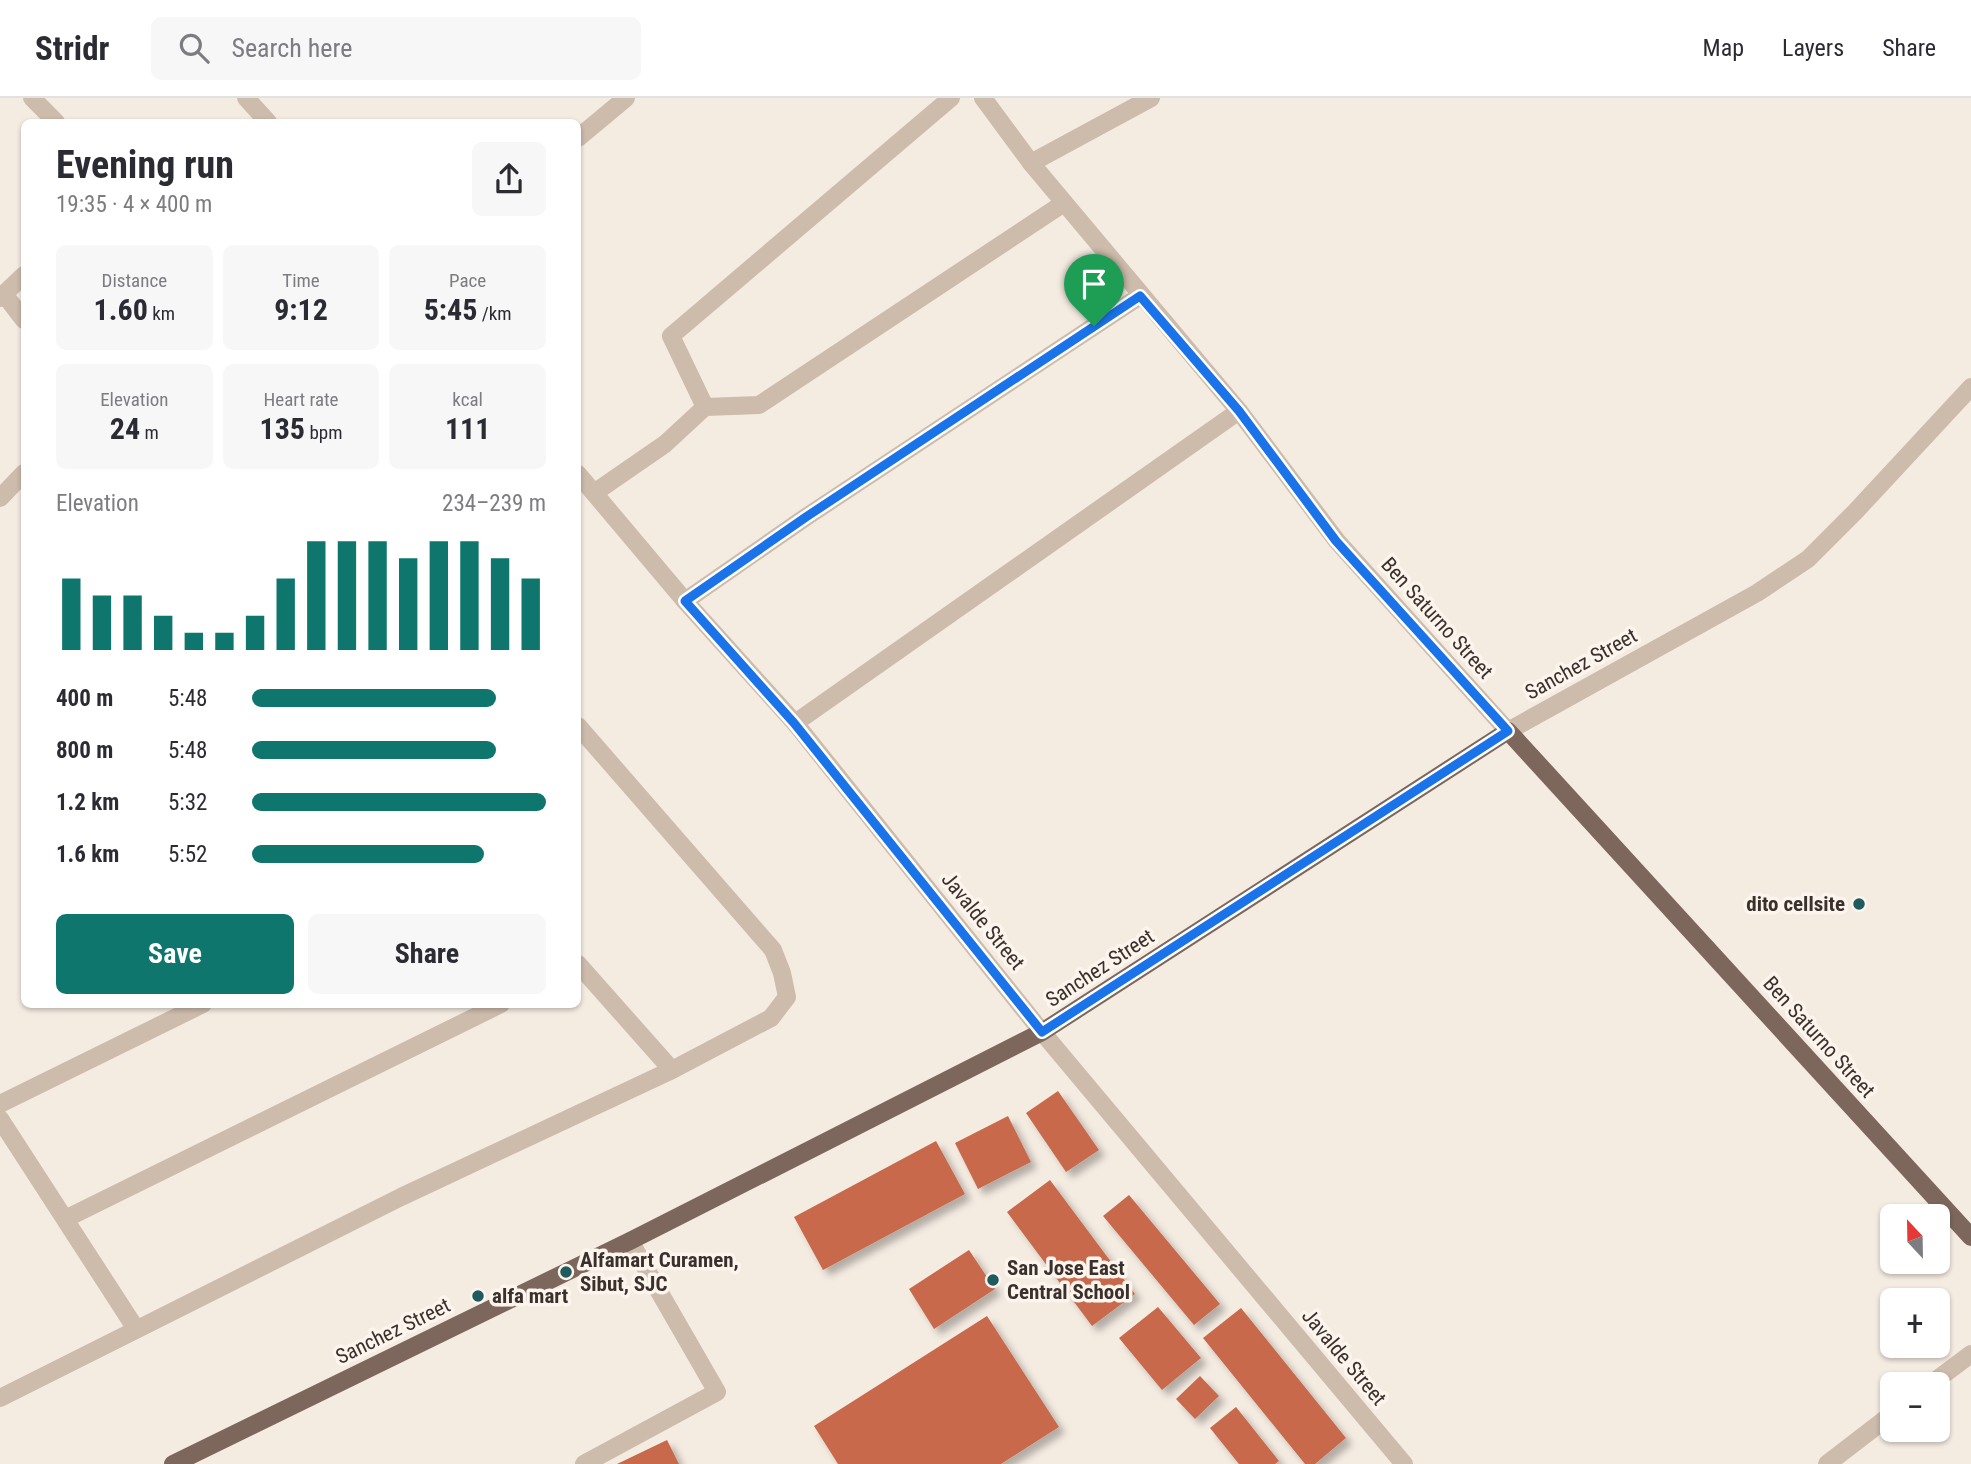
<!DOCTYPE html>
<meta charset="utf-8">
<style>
body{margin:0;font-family:"Roboto Condensed",sans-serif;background:#f7f7f7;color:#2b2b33;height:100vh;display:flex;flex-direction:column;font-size:26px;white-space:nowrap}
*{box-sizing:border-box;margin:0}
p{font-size:23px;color:#7c7c81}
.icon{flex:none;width:38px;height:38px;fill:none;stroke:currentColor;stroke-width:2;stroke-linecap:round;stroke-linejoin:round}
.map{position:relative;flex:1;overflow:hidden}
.side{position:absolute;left:21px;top:21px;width:560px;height:889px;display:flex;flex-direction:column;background:#fff;border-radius:10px;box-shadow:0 2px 5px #0004}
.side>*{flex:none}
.needle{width:46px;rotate:338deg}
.fabs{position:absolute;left:1880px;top:1106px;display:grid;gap:14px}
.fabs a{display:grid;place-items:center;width:70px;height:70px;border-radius:10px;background:#fff;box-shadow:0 2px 5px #0004;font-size:35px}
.pin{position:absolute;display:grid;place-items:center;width:60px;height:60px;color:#fff;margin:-72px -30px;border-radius:50% 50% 50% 0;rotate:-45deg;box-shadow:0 0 7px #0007}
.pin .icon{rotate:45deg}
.round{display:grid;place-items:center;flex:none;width:74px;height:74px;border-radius:10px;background:#f7f7f7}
.summary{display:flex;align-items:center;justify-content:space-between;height:119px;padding:0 35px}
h1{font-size:38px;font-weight:700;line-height:52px}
.figures{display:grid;grid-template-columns:repeat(3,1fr);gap:10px;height:119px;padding:7px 35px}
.figures div{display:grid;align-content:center;border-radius:10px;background:#f7f7f7;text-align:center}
.figures b{font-size:30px;font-weight:700}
.figures small{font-size:19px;font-weight:400}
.figures p{font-size:19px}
.chart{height:196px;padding:14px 35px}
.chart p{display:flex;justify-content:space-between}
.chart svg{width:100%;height:126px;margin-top:7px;stroke:#0f766e;stroke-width:6}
.action{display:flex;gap:14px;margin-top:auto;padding:14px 35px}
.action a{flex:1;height:80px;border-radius:10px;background:#0f766e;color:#fff;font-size:28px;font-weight:700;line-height:80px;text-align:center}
.action a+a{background:#f7f7f7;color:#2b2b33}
ul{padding:0 35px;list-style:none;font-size:23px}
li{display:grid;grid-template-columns:112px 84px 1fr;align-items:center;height:52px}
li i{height:18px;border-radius:9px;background:#0f766e}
header{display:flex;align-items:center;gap:42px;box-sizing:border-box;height:98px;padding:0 35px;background:#fff;border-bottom:2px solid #e1e1e2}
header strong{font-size:33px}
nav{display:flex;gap:38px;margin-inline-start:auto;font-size:24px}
.search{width:490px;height:63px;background:#f7f7f7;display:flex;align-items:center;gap:18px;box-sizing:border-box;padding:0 24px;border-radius:10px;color:#7c7c81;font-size:26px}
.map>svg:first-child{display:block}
</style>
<header>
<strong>Stridr</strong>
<div class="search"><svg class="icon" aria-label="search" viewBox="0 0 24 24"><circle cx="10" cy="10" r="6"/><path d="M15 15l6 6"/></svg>Search here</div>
<nav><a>Map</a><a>Layers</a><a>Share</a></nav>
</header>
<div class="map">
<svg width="1971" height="1366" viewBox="0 0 1971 1366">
<defs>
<filter id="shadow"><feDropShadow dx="6" dy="6" stdDeviation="3.5" flood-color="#0004"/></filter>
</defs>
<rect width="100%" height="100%" fill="#f4ebe1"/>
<path fill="#c8694b" filter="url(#shadow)" d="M1058,993L1099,1052L1066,1074L1026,1015Z
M1008,1018L1031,1064L978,1091L955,1045Z
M936,1043L965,1096L823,1172L794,1119Z
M1050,1082L1135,1196L1092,1228L1007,1114Z
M1129,1097L1220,1206L1194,1227L1103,1118Z
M969,1152L995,1191L934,1231L909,1191Z
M1158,1209L1201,1260L1162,1292L1119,1240Z
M1241,1210L1346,1340L1315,1366H1305L1203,1240Z
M987,1218L1059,1329L1001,1366H838L814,1328Z
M1200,1278L1219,1298L1195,1321L1176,1301Z
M1236,1309L1279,1363L1275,1366H1239L1210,1330Z
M667,1342L679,1366H617Z"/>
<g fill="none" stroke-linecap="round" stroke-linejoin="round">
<path stroke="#cdbbac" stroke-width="18" d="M584,1366L717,1294L630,1143"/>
<path stroke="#cdbbac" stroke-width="18" d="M32,0L56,24
M578,40L626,0
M1031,65L1151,0
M4,196L24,222
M0,200L24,177
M705,309L671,238L951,0
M594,395L665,346L705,309L759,307L1064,105
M0,400L24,375
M685,503L806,419L1140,198
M795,625L1239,313
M1508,633L1757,495L1808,461L1854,415L1971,289
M578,866L672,972
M1042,934L1404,1366
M0,1006L203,906
M0,1021L136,1231
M65,1121L501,906
M1931,1286L1971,1256
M0,1300L401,1099L672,972L771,920L787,899L782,875L773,852L578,628
M1827,1366L1892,1316"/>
<path stroke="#cdbbac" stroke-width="18" d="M246,0L268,24
M983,0L1031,65L1239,313L1337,443L1508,633
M578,376L685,503L795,625L1042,934"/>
<path stroke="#7d675c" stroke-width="18" d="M173,1366L630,1143L1042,934L1508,633L1971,1139"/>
</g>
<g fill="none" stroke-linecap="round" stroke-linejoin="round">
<defs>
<path id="route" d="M1140,198L1239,313L1336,443L1508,633L1042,934L794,625L685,503L806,419Z"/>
</defs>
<use href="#route" stroke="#fff" stroke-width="14"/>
<use href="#route" stroke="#1a73e8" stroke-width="9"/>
</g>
<g fill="#1f5a5e" stroke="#fbf5ee" stroke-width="2.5">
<circle cx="1859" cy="806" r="7"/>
<circle cx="566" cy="1174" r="7"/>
<circle cx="993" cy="1182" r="7"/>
<circle cx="478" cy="1198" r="7"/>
</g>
<g text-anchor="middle" stroke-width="7" stroke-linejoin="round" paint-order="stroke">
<g font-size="21" fill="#3b302b" stroke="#fbf5ee">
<text transform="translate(1437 520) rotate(48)" y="7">Ben Saturno Street</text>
<text transform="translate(1581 566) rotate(-29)" y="7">Sanchez Street</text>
<text transform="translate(983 823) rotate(51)" y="7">Javalde Street</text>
<text transform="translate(1100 870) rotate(-33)" y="7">Sanchez Street</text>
<text transform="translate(1819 939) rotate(48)" y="7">Ben Saturno Street</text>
<text transform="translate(393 1233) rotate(-26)" y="7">Sanchez Street</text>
<text transform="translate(1344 1259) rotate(50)" y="7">Javalde Street</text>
</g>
<g font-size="21" font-weight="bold" fill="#3b302b" stroke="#fbf5ee" text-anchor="start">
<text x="1845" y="813" text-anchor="end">dito cellsite</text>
<text x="580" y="1169">Alfamart Curamen,<tspan x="580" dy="24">Sibut, SJC</tspan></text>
<text x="1007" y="1177">San Jose East<tspan x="1007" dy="24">Central School</tspan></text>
<text x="492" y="1205">alfa mart</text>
</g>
</g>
</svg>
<div class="fabs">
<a><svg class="needle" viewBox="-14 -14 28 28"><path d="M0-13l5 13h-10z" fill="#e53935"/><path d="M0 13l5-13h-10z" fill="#7c7c81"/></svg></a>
<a>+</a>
<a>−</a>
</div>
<div class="pin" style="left:1094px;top:228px;background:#1e9e55"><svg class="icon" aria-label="arrive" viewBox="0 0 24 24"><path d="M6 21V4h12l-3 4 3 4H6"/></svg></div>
<section class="side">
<div class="summary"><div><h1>Evening run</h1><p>19:35 · 4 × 400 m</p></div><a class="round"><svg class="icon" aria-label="share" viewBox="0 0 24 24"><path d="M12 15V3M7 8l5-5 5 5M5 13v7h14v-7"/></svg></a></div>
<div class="figures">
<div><p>Distance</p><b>1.60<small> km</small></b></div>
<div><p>Time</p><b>9:12</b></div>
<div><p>Pace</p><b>5:45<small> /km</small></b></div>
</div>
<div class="figures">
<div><p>Elevation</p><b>24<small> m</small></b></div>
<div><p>Heart rate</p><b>135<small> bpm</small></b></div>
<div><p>kcal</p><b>111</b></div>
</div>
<div class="chart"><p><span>Elevation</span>234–239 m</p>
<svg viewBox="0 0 160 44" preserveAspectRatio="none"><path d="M5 44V19M15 44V25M25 44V25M35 44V32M45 44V38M55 44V38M65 44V32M75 44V19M85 44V6M95 44V6M105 44V6M115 44V12M125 44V6M135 44V6M145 44V12M155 44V19"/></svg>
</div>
<ul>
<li><b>400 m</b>5:48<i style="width:83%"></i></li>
<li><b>800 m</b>5:48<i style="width:83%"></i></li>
<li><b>1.2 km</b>5:32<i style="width:100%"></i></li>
<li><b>1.6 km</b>5:52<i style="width:79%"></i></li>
</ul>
<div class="action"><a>Save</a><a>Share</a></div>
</section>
</div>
